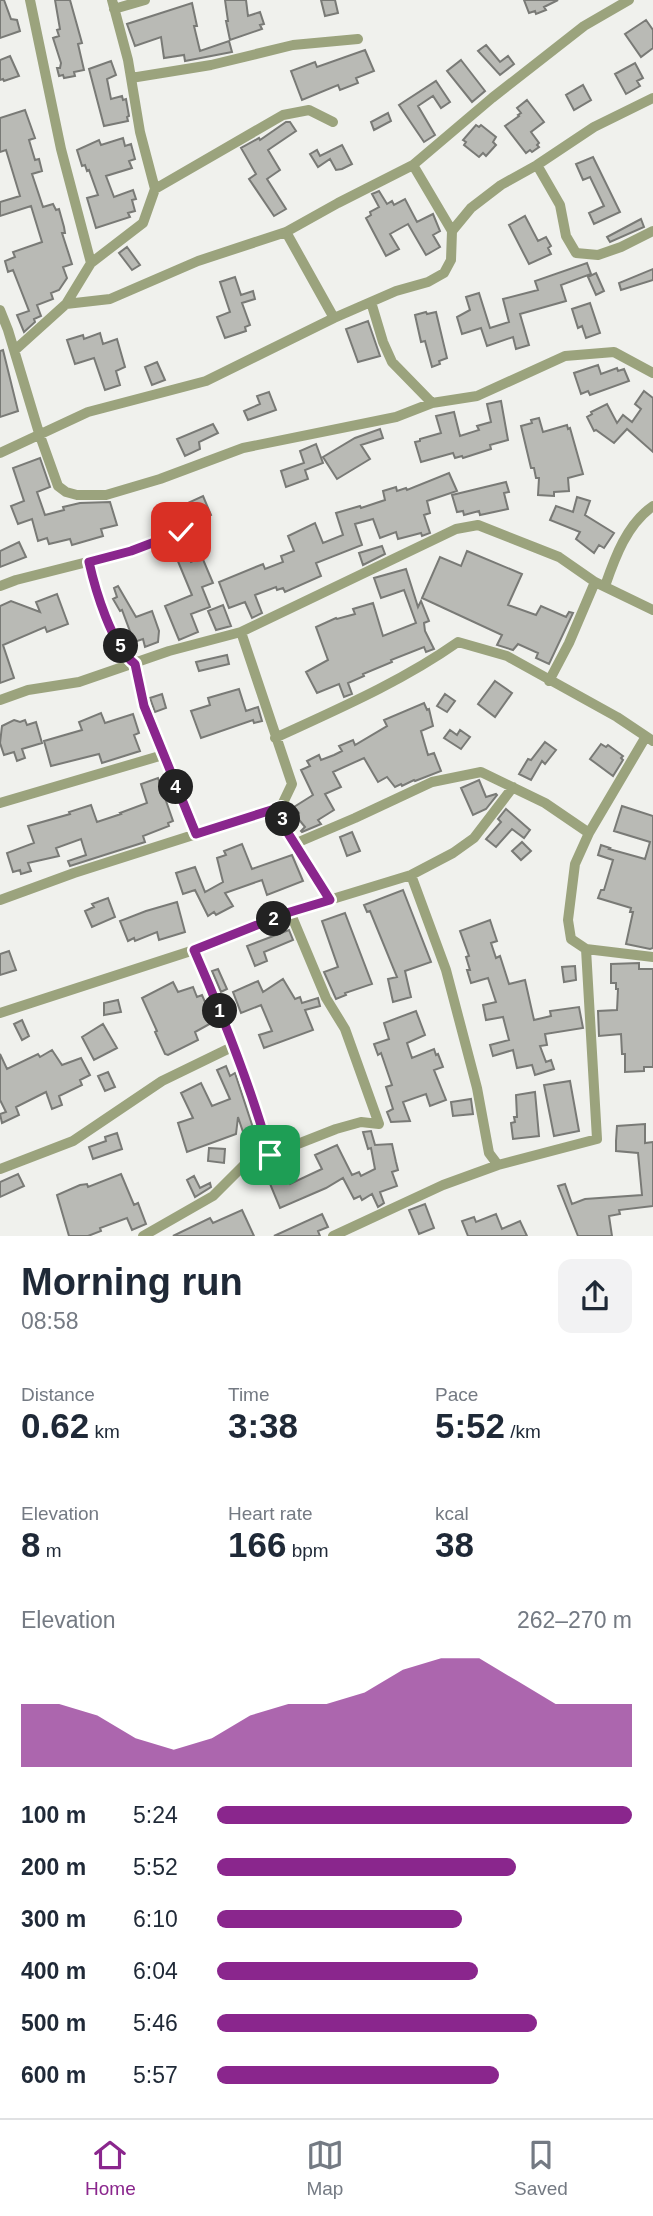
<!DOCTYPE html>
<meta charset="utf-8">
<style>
body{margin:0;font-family:Helvetica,sans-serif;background:#f2f2f3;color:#1f2937;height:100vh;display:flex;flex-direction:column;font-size:26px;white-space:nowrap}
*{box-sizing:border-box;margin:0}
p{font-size:23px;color:#747a83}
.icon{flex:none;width:38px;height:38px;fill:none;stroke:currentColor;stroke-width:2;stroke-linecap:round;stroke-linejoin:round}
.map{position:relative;height:1236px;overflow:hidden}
.details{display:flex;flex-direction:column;background:#fff;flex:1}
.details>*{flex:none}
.pin{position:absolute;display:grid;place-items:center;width:60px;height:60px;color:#fff;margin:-30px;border-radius:14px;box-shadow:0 4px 10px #0006}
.km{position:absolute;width:35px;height:35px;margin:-18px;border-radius:50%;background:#222;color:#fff;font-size:19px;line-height:35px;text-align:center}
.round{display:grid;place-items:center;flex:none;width:74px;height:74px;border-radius:14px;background:#f2f2f3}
.overview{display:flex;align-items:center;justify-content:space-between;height:119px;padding:0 21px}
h1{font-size:38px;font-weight:800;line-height:52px}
.figures{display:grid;grid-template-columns:repeat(3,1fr);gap:10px;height:119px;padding:7px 21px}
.figures div{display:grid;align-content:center}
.figures b{font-size:35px;font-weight:800}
.figures small{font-size:19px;font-weight:400}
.figures p{font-size:19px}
.chart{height:196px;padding:14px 21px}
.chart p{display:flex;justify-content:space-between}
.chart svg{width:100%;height:126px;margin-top:7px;fill:#8a268d;opacity:.7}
ul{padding:0 21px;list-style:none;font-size:23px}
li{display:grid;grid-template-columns:112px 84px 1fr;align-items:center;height:52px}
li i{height:18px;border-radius:9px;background:#8a268d}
.dock{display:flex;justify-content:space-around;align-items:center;height:98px;border-top:2px solid #e0e1e3;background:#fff;font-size:19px;color:#747a83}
.dock a{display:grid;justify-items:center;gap:4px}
.dock .current{color:#8a268d}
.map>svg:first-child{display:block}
</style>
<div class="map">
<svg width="653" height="1236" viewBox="0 0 653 1236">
<rect width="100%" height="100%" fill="#f0f1ed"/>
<path fill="#b9bab5" stroke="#797a76" stroke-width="2" d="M0,0H4L11,19L17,20L20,31L0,38Z
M55,0H70L82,43L78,44L84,70L74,72L75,76L64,78L63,75L59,76L57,68H60L61,63L53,38L59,36L57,30L60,29Z
M225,0H246L248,16L260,12L264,24L260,25L262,29L230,40L226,21H228Z
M321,0H335L338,13L325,16Z
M524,0H558L544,7L546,10L536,14L535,11L529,13Z
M192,3L197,26H194L200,51L229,41L232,52L185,61L184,55L164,58L161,37L135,46L127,24Z
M646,20L653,30V48L641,57L625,34Z
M486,45L500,62L508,56L514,64L500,75L478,51Z
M365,50L374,71L356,78L358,83L340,90L338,85L302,100L291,71L315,62L317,67Z
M10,56L19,76L4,81L3,79L0,80V60Z
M461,60L485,91L472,102L447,71Z
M111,61L116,75L107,79L111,99L122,96L123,100L126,99L129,116L127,117L128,121L104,126L89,69Z
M635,63L643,78L637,81L640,86L626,94L615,74Z
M436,81L450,102L441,108L433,96L418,106L435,135L424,142L399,105Z
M583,85L591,100L574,110L566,95Z
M527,100L544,122L531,132L539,143L537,145L539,147L532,152L530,150L526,153L505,126L519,116L518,115L521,113L517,108Z
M25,110L35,138L29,140L35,160L39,159L42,171L32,174L43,207L53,204L56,210L59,209L64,227L65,233H62L72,264L63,267L67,278L59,290L51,293L53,299L37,305L41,316L34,319L35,322L24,332L17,315L29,311L13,270L8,272L5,261L15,257L13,252L42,242L31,206L0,216V202L20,196L6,150L0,152V118Z
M388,113L391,121L374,130L371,122Z
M286,122H290L296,131L268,150L280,170L267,179L286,209L274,216L249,179L256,174L241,148L259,138L260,140Z
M476,125L479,127L481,125L496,137L493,142L496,145L486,156L483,153L479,157L464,145L466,142L463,140Z
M123,138L125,146L131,144L135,159L129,161L132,168L106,176L114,197L133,190L136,199L132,200L135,211L128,213L130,217L96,228L87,198L98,195L89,170L87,171L85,165L82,166L77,150L99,140L101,145Z
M342,145L352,164L342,169L336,170L330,159L318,167L310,154L317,150L320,156Z
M593,157L620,212L594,224L589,213L604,206L590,177L583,180L576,164Z
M379,191L387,204L392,201L394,205L405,199L417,222L433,214L440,231L433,235L440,247L426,255L408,224L390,234L399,249L386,256L366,218L371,215L370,212L379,207L372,194Z
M525,216L538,241L546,237L551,246L548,248L551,254L529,264L509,225Z
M641,219L644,227L610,242L607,237Z
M127,247L140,265L132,270L119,253Z
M587,263L591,274L561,285L566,301L520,314L529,345L516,349L513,337L487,346L481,328L462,334L457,317L470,310L466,297L479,293L490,328L509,322L503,299L538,290L535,281Z
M653,269V280L621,290L619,283Z
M596,273L604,291L596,295L588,277Z
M235,277L241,295L253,291L255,299L242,303L250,325L245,327L246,331L225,338L217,317L230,312L220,282Z
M590,303L600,333L586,338L582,326L578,328L572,309Z
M426,312L427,314L436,312L447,358L439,361L440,364L432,367L425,341L421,342L415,315Z
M368,321L380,356L358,362L346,329Z
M100,333L103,344L117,339L125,367L116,371L120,385L105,390L94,358L75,364L67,340L83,335L84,339Z
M3,350L18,411L0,417V351Z
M157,362L165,380L152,385L145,367Z
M598,365L601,374L617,368L618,371L624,369L629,381L590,395L588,391L581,394L574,373Z
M644,391L653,398V452L627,429L614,443L596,430L594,431L587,417L592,414L591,412L607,404L617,423L623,415L632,422L641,409L635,404Z
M269,392L276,410L248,420L244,411L260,404L257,396Z
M501,401L508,440L490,445L491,449L463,458L462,456L455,458L453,453L421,462L415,442L420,441V439L441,433L436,416L454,412L460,436L479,430L477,426L491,422L487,404Z
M539,418L543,432L567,425L568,429L570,428L583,474L568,478L569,491L554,492V496L538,495L539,478H536L534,468H531L521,426L532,423L531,420Z
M213,424L218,433L199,442L200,449L185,456L177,439Z
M380,429L383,438L361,445L370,459L337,479L323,457L355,438Z
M316,444L323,463L305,470L308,479L286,487L281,471L304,463L300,451Z
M40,458L50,487L37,492L45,515L64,510L63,507L80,503L110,502L117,525L101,529L103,536L72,545L70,539L49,544L47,538L38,541L32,519L18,524L11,506L24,501L13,468Z
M449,473L457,491L427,501L430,513L424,515L430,533L422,536L421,533L398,539L396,532L380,538L373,519L355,524L362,545L316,563L321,576L285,592L283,588L277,590L276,587L255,595L262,613L252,618L245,602L229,608L219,582L263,564L265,569L283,562L281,556L294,551L288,536L315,523L323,543L343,535L336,513L360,506L361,508L385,500L383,491L396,487L397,491L406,488L407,490Z
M506,482L509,492L504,493L508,509L480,515L479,511L464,515L463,511L457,512L452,495Z
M203,496L211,515L186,526L177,508Z
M577,497L590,501L585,515L614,533L604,548L599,545L594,553L576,539L580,532L550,520L556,506L573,512Z
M19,542L26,557L0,567V551Z
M382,546L385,554L363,565L359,553Z
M467,551L522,574L508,605L536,615L541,606L566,617L569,612L573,613L549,664L536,658L538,653L518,644L513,650L497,645L502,635L422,598L440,557L461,566Z
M188,555L191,562L202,557L213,583L202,587L210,607L191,614L198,632L179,640L165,606L192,595L177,559Z
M406,569L418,607L421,601L429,621L424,623L425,631L434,649L426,652L424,647L391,660L392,662L363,674L364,676L348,683L352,694L344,697L339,684L317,693L306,672L328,660L316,627L336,618L337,619L355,614L353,609L373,603L383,636L416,623L404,590L381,598L374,578Z
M118,586L136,617L152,611L159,631L158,642L145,647L143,639L134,642L122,610L120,611L113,599L117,597L114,588Z
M57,594L68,624L47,632L45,627L3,645L14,678L0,683V606L11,601L40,612L36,602Z
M223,605L231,626L216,630L208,611Z
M227,655L229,664L199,671L196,662Z
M495,681L512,693L495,717L478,704Z
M239,689L246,711L258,707L262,721L254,723L253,720L201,738L191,711L210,705L208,698Z
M162,694L166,708L155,712L150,698Z
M445,694L455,701L447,712L437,706Z
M424,703L427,710L429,709L433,726L421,731L428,755L434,753L441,771L415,781L414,780L402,786L401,784L395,787L387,777L378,782L364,758L333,772L341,787L325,794L334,810L318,820L321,824L302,832L301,831L305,827L296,816L299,813L294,807L313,795L301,770L310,766L307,761L319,755L321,760L334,755L342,751L339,746L353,740L355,745L387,726L384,720Z
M101,713L105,723L133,714L139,733L134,735L140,751L102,763L99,754L51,766L44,741L82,730L79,722Z
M14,720L20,722L25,720L27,725L36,722L42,743L22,749L25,758L17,761L14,752L4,755L0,743L2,726Z
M450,730L457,735L460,730L470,737L461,749L444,738Z
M545,742L556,750L545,764L542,761L531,780L519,774L528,759L531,760Z
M601,744L606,747L608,745L623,756L621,758L623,760L613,776L590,759Z
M158,778L173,821L168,823L169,826L143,836L145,842L70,866L68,861L86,855L81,839L56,848L59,856L28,863L31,871L21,874L20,870L13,872L7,853L34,843L28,826L70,814L69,812L91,805L97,822L121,814L120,813L147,803L141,784Z
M479,780L486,797L496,794L497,795L486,809L473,815L461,788Z
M622,806L653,816V948L650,949L626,944L633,912H630L631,908L598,898L601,890H604L613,860L598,855L601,845L610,848L609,849L645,859L650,842L614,831Z
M506,809L530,830L524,838L512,829L496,847L486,839L501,822L498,819Z
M352,832L360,851L347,856L340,837Z
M522,842L531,851L521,860L512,851Z
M242,844L252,869L292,855L303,881L267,895L262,880L225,893L233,906L216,915L214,912L208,916L195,890L183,894L176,873L195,867L205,892L223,882L217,858L226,855L224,851Z
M403,890L431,962L405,971L411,997L393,1002L388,979L397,977L370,911L367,912L364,905Z
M108,898L115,917L92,927L85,911L94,907L92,904Z
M177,902L185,932L159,940L157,932L135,941L134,938L128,941L120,921L146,911Z
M345,913L372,984L345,993L346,995L336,999L324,972L338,967L322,921Z
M490,920L497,941L491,943L496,958L500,956L509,984L525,980L534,1020L551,1016L550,1011L579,1007L583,1028L545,1034L547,1045L540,1046L546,1062L551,1060L554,1069L535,1075L532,1065L517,1068L513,1050L493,1056L490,1045L509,1040L503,1017L486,1020L483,1005L496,1002L488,978L471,983L467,970H470L466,957L469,956L460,931Z
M289,930L293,940L264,952L267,961L255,966L247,946Z
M9,951L16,970L0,975V954Z
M639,963V969H653V1067H644V1071L625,1072V1054H622L621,1034L599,1036L598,1011L617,1010L618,989H616V983H611V964Z
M575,966L576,980L564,982L562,967Z
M218,969L227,989L221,992L212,971Z
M283,979L295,999L300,997L302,1003L318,998L320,1006L305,1010L313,1030L264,1048L259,1035L272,1031L261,1005L241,1013L233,992L258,981L263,992Z
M173,982L178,992L193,987L197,997L202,995L205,1002L207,1001L215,1021L195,1032L198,1040L168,1055L165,1054L155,1032L157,1031L142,998Z
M118,1000L121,1012L104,1015V1003Z
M416,1011L425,1035L407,1043L412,1058L434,1049L436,1055L438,1054L443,1067L434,1070L446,1100L430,1106L426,1094L403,1102L410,1121L391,1122L387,1112L393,1109L386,1087L392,1085L381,1053L378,1055L374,1044L389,1039L384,1023Z
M22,1020L29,1036L22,1040L14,1024Z
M103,1024L117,1048L94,1060L82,1037Z
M52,1050L62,1065L81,1058L90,1075L80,1080L82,1085L59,1096L62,1105L52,1109L46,1092L16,1107L19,1115L2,1123L0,1114L6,1112L0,1100V1054L7,1069L38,1054L40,1057Z
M226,1066L230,1076L235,1073L258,1143L248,1147L238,1117L236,1134L187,1152L178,1123L193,1118L181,1093L201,1083L212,1106L230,1099L217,1070Z
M108,1072L115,1087L105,1091L98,1076Z
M570,1081L579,1131L554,1136L544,1085Z
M535,1092L539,1136L513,1139L511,1123L515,1122L514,1117H517L516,1095Z
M471,1099L473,1114L453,1116L451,1102Z
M645,1124V1143L653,1142V1206L619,1210L620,1214L609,1216L612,1236H578L558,1186L565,1184L572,1204L585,1199L642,1195L638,1153L616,1151V1141L617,1126Z
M371,1131L375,1145L392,1144L396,1162L398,1170L392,1172L397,1186L380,1192L384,1203L378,1207L372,1194L362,1200L360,1196L354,1199L343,1178L326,1188L280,1208L268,1179L282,1173L290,1184L322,1169L315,1155L337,1145L352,1175L359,1172L361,1176L375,1169L371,1148L368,1149L363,1132Z
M117,1133L122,1149L93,1159L89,1147L106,1141L105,1137Z
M209,1148L225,1149L224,1163L208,1161Z
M18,1174L24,1186L0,1197V1182Z
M121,1174L134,1205L138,1203L146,1224L132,1230L127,1218L100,1228L101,1231L88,1236H69L57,1195L80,1185L87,1184L88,1187Z
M194,1176L200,1188L210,1183L211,1187L195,1197L187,1180Z
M425,1204L434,1228L419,1234L409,1210Z
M242,1210L254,1236H173L210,1218L213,1223Z
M322,1214L328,1227L318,1231L320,1236H274Z
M496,1214L502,1229L520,1221L527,1236H468L462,1221L474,1217L476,1222Z"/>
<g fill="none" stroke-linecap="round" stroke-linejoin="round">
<path stroke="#9ba37d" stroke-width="10" d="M30,0L61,149L91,263
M114,9L145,0
M131,78L211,65L293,45L358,39
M413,165L452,231
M537,165L560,205L566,236L576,253L598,255L621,247L653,231
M155,189L283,115L309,110L333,122
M286,232L334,318
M371,302L383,342L392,362L432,403
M66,304L91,263L143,223L155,189L140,132L128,60L112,0
M0,310L8,330L39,433L58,486L66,492L77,495H106L160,479L243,448L396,417L432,403L477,396L565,356L614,352L653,373
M15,350L66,304L110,299L198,261L286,232L338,203L413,165L492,98L584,26L629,0
M0,453L88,412L206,381L334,318L396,291L428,282L444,273L451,260L452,231L471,208L501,185L537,165L594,127L653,98
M89,562C94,589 112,648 135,664L144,707L196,834
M0,586L16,580L131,551L181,532
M605,586C615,557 627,524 653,506
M241,632L292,784L281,807L286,830L330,900
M549,681L569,643L595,582
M0,700L28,690L79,682L169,651L241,632L456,529L478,525L559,557L595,582L653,610
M275,738C338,709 401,682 458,642L507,656L617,717L653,741
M645,738L589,833L575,864L568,920L571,939L586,949L653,957
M0,803L163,755
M294,844L355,818L432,782L481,772L545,803L589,833
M411,875L446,970L477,1088L489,1153L498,1165L597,1139L586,949
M0,900L74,873L281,807
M194,950C223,1016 250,1085 270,1155
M0,1013L194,950L290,912L411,875L453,853L474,838L513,787
M0,1169L73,1141L162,1081L232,1047
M143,1236L213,1196L244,1165L336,1129L361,1122L379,1124L345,1029L326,998L290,912
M333,1236L443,1185L498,1165"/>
</g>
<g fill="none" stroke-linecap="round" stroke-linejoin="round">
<defs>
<path id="route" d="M181,532L131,551L89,562C95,589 112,647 135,664L144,706L196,834L281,807L286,830L330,900L290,912L194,950C223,1016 250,1085 270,1155"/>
</defs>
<use href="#route" stroke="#fff" stroke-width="14"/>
<use href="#route" stroke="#8a268d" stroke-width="9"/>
</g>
</svg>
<div class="pin" style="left:270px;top:1155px;background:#1e9e55"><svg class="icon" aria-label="arrive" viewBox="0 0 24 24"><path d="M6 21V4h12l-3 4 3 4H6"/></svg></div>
<div class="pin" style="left:181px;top:532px;background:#d93025"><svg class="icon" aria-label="check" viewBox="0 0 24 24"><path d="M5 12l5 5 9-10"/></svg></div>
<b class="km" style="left:220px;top:1011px">1</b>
<b class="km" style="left:274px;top:919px">2</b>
<b class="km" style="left:283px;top:819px">3</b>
<b class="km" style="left:176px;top:787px">4</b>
<b class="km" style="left:121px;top:646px">5</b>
</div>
<section class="details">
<div class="overview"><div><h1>Morning run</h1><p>08:58</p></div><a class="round"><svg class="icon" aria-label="share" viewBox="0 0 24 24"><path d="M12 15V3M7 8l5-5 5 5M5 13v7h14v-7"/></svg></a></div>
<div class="figures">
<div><p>Distance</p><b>0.62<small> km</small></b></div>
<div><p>Time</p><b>3:38</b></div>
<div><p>Pace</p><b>5:52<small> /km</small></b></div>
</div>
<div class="figures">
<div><p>Elevation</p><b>8<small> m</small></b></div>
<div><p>Heart rate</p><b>166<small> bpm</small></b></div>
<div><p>kcal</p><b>38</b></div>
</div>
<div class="chart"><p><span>Elevation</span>262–270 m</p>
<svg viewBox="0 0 160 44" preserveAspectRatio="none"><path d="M0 44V22L10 22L20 26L30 34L40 38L50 34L60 26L70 22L80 22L90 18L100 10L110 6L120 6L130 14L140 22L150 22L160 22V44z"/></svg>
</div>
<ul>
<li><b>100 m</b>5:24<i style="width:100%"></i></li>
<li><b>200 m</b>5:52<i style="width:72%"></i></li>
<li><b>300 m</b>6:10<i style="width:59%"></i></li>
<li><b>400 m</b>6:04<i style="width:63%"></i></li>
<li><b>500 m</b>5:46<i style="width:77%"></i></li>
<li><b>600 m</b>5:57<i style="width:68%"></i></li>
</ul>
</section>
<nav class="dock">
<a class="current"><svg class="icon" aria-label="home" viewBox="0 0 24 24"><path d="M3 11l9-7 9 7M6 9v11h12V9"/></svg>Home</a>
<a><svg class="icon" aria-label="map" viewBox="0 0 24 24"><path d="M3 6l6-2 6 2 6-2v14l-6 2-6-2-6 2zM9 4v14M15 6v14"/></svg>Map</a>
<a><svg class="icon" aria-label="saved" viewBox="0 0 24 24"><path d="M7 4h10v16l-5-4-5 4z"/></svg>Saved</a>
</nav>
